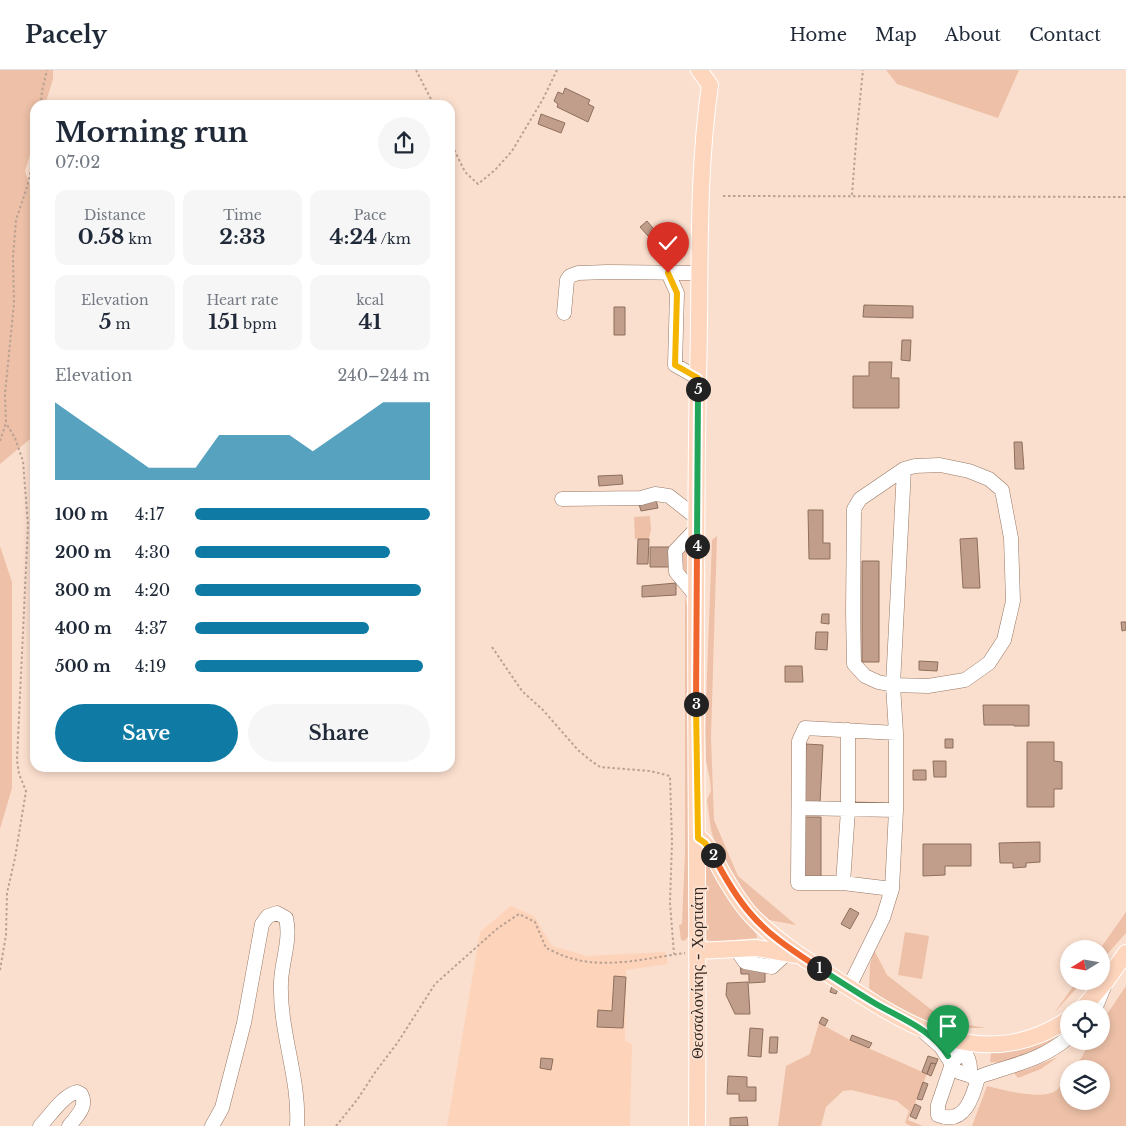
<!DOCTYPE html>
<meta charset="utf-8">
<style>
body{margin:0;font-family:"Libre Baskerville",serif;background:#f6f6f7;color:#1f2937;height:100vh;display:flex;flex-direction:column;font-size:19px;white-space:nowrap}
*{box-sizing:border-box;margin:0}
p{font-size:16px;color:#747a83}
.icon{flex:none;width:28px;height:28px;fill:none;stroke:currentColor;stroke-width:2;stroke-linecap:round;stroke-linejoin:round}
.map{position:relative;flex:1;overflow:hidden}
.drawer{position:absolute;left:30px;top:30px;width:425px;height:672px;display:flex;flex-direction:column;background:#fff;border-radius:15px;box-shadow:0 2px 8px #0003}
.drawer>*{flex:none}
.needle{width:32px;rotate:259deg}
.fabs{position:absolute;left:1060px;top:870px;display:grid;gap:10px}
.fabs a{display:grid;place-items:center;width:50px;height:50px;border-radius:50%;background:#fff;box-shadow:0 2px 8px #0003;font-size:25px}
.pin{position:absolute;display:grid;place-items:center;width:42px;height:42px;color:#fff;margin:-51px -21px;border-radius:50% 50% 50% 0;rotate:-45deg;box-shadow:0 0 5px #0007}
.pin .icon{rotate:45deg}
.km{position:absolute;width:25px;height:25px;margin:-12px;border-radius:50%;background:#222;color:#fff;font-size:14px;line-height:25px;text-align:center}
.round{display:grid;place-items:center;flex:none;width:52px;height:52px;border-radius:26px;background:#f6f6f7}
.headline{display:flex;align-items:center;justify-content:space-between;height:85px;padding:0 25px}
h1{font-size:28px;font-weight:700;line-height:38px}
.stats{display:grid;grid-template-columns:repeat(3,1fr);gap:8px;height:85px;padding:5px 25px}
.stats div{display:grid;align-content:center;border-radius:12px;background:#f6f6f7;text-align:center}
.stats b{font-size:21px;font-weight:700}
.stats small{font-size:14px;font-weight:400}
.stats p{font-size:14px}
.chart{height:140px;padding:10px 25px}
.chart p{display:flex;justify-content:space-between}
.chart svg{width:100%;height:90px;margin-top:5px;fill:#0f7ba5;opacity:.7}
.button{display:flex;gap:10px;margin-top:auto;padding:10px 25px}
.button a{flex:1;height:58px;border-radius:30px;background:#0f7ba5;color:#fff;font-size:20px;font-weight:700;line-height:58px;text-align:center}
.button a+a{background:#f6f6f7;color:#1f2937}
ul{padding:0 25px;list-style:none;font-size:16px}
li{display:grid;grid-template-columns:80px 60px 1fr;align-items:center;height:38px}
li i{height:12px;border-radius:6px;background:#0f7ba5}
header{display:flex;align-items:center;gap:30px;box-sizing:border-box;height:70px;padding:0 25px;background:#fff;border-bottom:1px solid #e0e1e3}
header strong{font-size:24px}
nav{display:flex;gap:28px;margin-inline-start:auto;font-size:18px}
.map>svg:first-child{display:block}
</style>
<header>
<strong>Pacely</strong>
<nav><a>Home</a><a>Map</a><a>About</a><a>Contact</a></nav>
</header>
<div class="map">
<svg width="1126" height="1056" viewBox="0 0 1126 1056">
<rect width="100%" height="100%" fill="#fbdfce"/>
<path fill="#fdd3ba" d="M511,836L534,846L552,876L587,886L665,882L668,894L626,900L625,971L632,974L630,1056H447L480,862Z"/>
<path fill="#edc0a7" d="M0,0H53V9L45,35H35V69L25,101L35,129V365L0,394Z
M886,0H1019L998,48L897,14Z
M650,446L651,460L649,469H635L634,447Z
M717,466L711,667L714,750L738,806L796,855L769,850L747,830L717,780L711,760L707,730L711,721L710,710L706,691L705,661L712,470Z
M689,470V509C680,495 681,484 689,470Z
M0,476L12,512V718L0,759Z
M685,524L690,553L691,620L686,624L689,696V866L684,871L681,870L679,855L682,854L685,782Z
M707,793L740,845L757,865V868L712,872L706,870L704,864V804Z
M1126,842V863L1101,891V879H1100Z
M905,862L929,866L922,909L898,905Z
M874,880L887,905L946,951L986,958C975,958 964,958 954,957C926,955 890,936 869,918L870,895Z
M1077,911H1083L1054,943Z
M1126,916V1056H972L987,1016C1004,1020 1042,1031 1057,1020C1061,1016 1065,1009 1069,1004V1031H1101V999H1073L1082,987L1090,971H1101V953Z
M819,953L850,970L927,1004L908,1050L923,1056H911L905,1053L909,1041L897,1031L851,1020L843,1021L826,1037L821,1056H778L786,996L810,984Z
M1069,959L1044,980L1007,993L990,992L991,983C1019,980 1045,974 1069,959Z
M1058,987L1041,999L1018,1008L1013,1002L1026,1000Z"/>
<path fill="#c09e8b" stroke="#8e6f5c" d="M565,18L590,30L588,34L594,37L588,52L557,37L558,34L554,31L558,22L563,24Z
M541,44L565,53L561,63L538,54Z
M647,151L658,164L664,158L679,175L666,186L640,157Z
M864,235L913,236V248L863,247Z
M614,237H625V265H614Z
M902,270H911L910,291L901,290Z
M869,292H892L891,308H899V338H853V306H869Z
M1014,372H1022L1024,399H1015Z
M622,405L623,414L599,416L598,406Z
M656,430L658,438L641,441L639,434Z
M808,440H823V473H830V489H809Z
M977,468L980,518H963L960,469Z
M638,469H649L648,494H637Z
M650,477H671V497H650Z
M862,491H879V592H862Z
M676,513V525L642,527V516Z
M822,544H829V554L821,553Z
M1121,552H1126V560L1122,561Z
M816,562H828L827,580L815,579Z
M919,591L938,592L937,601L919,600Z
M785,596H802L803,612H785Z
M983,635H1029V656H1014V655H984Z
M945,669H953V678H945Z
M1027,672H1054V691L1062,692V719H1054V737H1027Z
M806,674L823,675L820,733L804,732Z
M933,691H946V707H934Z
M913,700H926V710H913Z
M803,747H821V808H803Z
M1040,772V792L1026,793V797L1013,798V793H1000L999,773Z
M923,774H971V796H945V805L923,806Z
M850,838L859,843L850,859L841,854Z
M740,892H765V912L749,913V904H741Z
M614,906L626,907L623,958L597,957L598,940L612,941Z
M748,912L750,944H735L726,925L727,913Z
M832,916L838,919L836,924L830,922Z
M822,947L828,950L825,956L819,953Z
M750,958L763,959L761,987L748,986Z
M852,965L872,973L869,978L850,970Z
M770,967H778L777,983H769Z
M928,986L938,989L936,994L931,993L927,1004L922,1002Z
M541,988L553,989L551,1000L540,998Z
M931,993L936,994L931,1006L927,1004Z
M728,1006L747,1007V1017H756V1031H739V1024H727Z
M923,1012L928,1014L922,1030L917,1029Z
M915,1034L921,1037L916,1049L910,1046Z
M747,1047L748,1056H730V1048Z"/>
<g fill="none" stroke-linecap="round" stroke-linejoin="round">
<defs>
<path id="minor" d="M668,203L677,223L675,295L698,308
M564,243L567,210L570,206L578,203L608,202L700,203
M940,395L969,401L989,409L1002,420L1011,468L1013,531L1004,570L989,593L965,610L928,616L893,615L878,612L865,606L854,594L853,542L854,439L860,429L904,399L915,396Z
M562,429L641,428L655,424L669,426L697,448
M696,526L676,502L675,481L697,458
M799,738L896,740
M843,813L848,740V660
M892,819L843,813H798L799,671L805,658L896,663
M735,878L745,892L772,897L787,883
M849,917L883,848L892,819L896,740V663L893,615L904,399
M1095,939L1104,917
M924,962L941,977L955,999L959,1002L978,1008
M966,973L952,994L938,1035V1045C965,1056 973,1026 978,1008L981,1006C1015,994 1040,991 1069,967
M962,979C969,986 971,995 970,1006
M40,1056C50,1046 63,1025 77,1022L81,1024C88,1036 77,1046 69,1056
M212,1056L222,1038L244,953L262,854L268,846L277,843L286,848C291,870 282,890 281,912C279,961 300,1008 297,1056"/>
<path id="major" d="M698,767C710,775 716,792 723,804C731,818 740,833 751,845C777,872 808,891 839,911C912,958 985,1005 1069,949
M697,881L757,878L795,885
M1082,939L1106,911L1126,883
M697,1056C699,806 693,557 698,307C701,210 696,111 710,15L699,0"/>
</defs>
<use href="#minor" stroke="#967764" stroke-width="15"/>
<use href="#major" stroke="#fff" stroke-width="18"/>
<path stroke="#b9a294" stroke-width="2" stroke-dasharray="2.5 2.5" stroke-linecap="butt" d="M416,0L434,35
M41,35L42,21L47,0
M450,71L465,102L478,114L495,100L512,81L543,29L557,0
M852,125L857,59L863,0
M723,126L1126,127
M0,371L6,353L5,324L14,233L13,187L16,150L27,117L35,83
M492,577L522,621L543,640L578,680L590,690L600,697L650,701L670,706L672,772L670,833L674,884
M0,900L6,865L7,823L15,788L26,721L19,704L17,690L28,455L23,391L15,368L6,353
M336,1056L357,1030L376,1001L398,972L435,914L498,858L519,844L535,852L546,878C553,881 560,885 567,887C605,900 647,888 685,883"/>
<use href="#minor" stroke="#fff" stroke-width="14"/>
<use href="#major" stroke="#fed5bd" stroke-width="16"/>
</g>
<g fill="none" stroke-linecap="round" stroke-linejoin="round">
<defs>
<path id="split-1" d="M819,898C836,909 853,920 871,931C897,947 931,958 948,986"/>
<path id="split-2" d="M713,785C724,806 735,826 750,843C769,866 795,882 819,898"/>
<path id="split-3" d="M696,634L698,768L705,773L713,785"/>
<path id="split-4" d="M696,634L697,476"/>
<path id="split-5" d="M697,476L698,319"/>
<path id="split-6" d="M668,203L677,223L675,295L698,308V319"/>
</defs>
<use href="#split-1" stroke="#fff" stroke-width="10"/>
<use href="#split-2" stroke="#fff" stroke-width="10"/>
<use href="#split-3" stroke="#fff" stroke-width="10"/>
<use href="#split-4" stroke="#fff" stroke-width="10"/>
<use href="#split-5" stroke="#fff" stroke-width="10"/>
<use href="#split-6" stroke="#fff" stroke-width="10"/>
<use href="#split-1" stroke="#22a559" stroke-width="6"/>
<use href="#split-2" stroke="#f0652b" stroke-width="6"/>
<use href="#split-3" stroke="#f5b400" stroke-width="6"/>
<use href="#split-4" stroke="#f0652b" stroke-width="6"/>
<use href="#split-5" stroke="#22a559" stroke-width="6"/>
<use href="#split-6" stroke="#f5b400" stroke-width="6"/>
</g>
<g text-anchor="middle" stroke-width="4" stroke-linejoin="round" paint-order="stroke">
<g font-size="16" fill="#33261e" stroke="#fbdfce">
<text transform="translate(697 903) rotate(-90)" y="6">Θεσσαλονίκης - Χορτιάτη</text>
</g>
</g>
</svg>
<div class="fabs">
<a><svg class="needle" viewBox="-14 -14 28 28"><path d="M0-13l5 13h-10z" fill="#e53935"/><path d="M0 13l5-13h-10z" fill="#747a83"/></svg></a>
<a><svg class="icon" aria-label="locate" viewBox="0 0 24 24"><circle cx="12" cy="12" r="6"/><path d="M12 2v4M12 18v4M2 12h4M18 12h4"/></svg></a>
<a><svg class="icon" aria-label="layers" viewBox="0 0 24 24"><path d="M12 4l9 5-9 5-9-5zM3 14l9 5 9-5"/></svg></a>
</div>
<div class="pin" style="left:948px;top:986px;background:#1e9e55"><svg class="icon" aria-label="arrive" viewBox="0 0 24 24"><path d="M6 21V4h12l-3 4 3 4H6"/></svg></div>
<div class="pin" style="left:668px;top:203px;background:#d93025"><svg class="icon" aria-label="check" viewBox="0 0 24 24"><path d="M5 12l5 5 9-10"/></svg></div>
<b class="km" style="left:819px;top:898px">1</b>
<b class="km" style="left:713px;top:785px">2</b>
<b class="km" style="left:696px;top:634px">3</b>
<b class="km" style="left:697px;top:476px">4</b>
<b class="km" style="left:698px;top:319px">5</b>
<section class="drawer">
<div class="headline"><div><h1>Morning run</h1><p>07:02</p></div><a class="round"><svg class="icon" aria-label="share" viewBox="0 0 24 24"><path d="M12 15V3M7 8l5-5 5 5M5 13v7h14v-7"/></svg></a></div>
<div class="stats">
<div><p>Distance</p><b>0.58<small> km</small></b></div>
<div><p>Time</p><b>2:33</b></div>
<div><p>Pace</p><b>4:24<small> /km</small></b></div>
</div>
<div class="stats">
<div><p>Elevation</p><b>5<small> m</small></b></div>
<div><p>Heart rate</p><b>151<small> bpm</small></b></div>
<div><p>kcal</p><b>41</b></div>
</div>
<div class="chart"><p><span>Elevation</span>240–244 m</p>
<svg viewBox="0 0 160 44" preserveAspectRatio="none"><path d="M0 44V6L10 14L20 22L30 30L40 38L50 38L60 38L70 22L80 22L90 22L100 22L110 30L120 22L130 14L140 6L150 6L160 6V44z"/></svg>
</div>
<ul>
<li><b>100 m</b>4:17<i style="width:100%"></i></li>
<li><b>200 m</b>4:30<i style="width:83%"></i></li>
<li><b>300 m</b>4:20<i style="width:96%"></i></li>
<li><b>400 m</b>4:37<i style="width:74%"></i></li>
<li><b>500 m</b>4:19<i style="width:97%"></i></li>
</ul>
<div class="button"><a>Save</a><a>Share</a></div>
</section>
</div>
